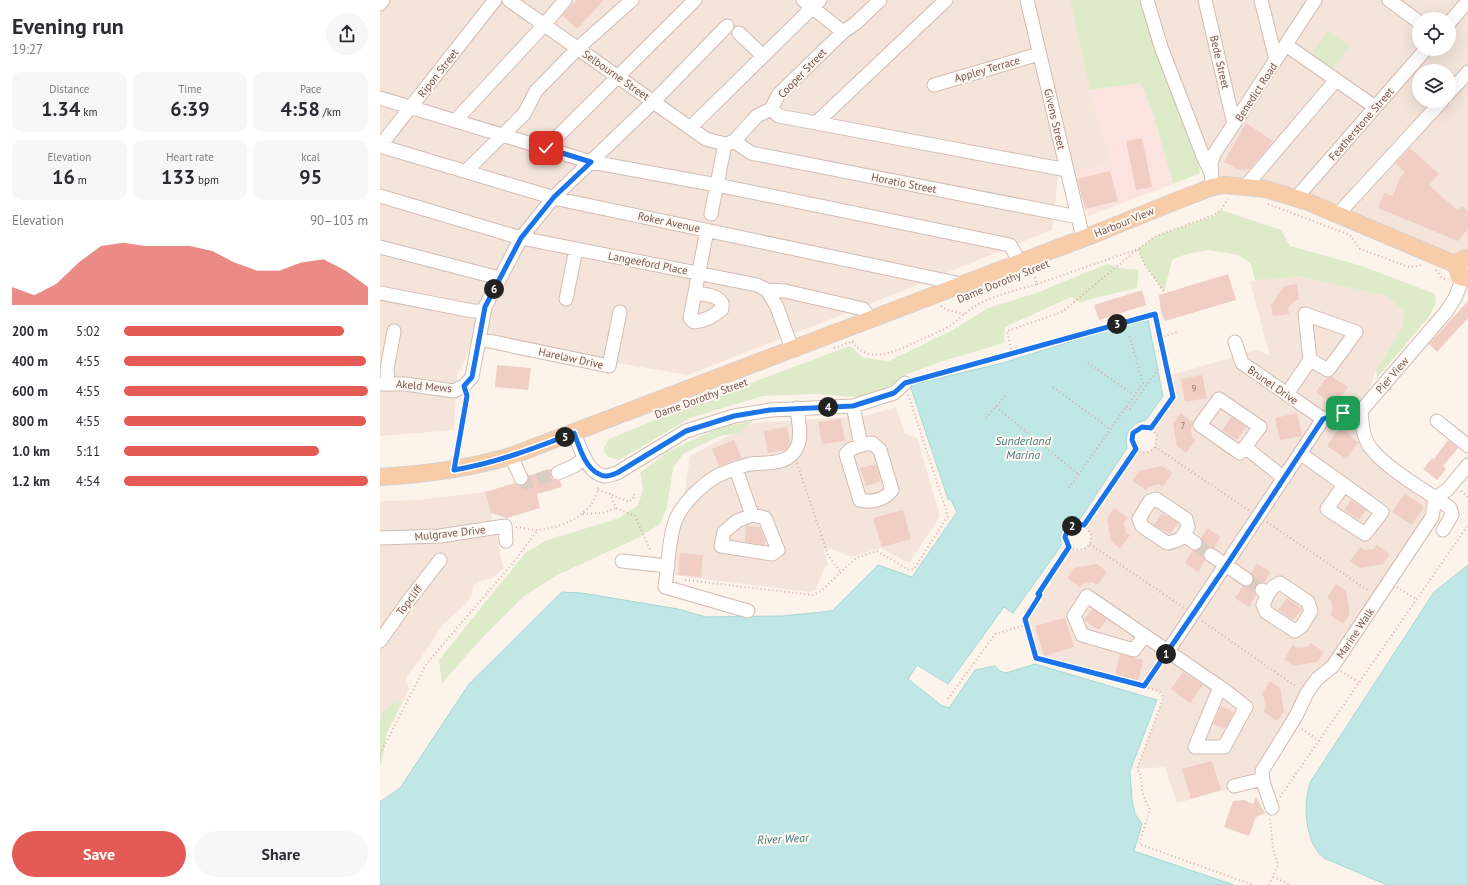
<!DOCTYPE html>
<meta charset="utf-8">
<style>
body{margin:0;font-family:"PT Sans",sans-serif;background:#f7f7f7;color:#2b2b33;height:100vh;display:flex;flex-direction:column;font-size:15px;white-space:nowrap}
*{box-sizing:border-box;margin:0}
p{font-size:13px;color:#7c7c81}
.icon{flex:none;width:22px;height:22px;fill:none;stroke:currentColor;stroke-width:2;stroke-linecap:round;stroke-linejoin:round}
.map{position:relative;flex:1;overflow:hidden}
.details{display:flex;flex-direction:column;background:#fff;width:380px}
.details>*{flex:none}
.buttons{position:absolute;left:1032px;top:12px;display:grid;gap:8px}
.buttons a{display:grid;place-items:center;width:44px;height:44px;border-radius:50%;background:#fff;box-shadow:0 4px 16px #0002;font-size:20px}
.pin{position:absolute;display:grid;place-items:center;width:34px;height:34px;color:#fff;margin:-17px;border-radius:8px;box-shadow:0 2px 6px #0006}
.km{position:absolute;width:20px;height:20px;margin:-10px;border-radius:50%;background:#222;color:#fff;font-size:11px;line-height:20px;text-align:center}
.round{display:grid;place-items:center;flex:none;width:42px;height:42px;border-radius:21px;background:#f7f7f7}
.headline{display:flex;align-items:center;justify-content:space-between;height:68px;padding:0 12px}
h1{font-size:22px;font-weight:800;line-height:30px}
.stats{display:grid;grid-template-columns:repeat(3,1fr);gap:6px;height:68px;padding:4px 12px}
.stats div{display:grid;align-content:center;border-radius:10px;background:#f7f7f7;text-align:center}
.stats b{font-size:20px;font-weight:800}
.stats small{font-size:11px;font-weight:400}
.stats p{font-size:11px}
.chart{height:112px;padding:8px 12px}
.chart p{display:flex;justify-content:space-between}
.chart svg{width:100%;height:72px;margin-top:4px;fill:#e35b54;opacity:.7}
.action{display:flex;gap:8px;margin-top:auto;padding:8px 12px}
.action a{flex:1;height:46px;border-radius:24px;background:#e35b54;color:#fff;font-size:16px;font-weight:800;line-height:46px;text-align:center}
.action a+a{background:#f7f7f7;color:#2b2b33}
ul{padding:0 12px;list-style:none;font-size:13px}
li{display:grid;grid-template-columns:64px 48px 1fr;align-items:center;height:30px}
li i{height:10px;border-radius:5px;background:#e35b54}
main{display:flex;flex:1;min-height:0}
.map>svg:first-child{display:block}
</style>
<main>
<section class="details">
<div class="headline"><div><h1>Evening run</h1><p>19:27</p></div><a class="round"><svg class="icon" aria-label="share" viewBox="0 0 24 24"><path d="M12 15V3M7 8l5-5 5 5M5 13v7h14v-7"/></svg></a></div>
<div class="stats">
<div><p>Distance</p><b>1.34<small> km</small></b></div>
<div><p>Time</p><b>6:39</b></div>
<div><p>Pace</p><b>4:58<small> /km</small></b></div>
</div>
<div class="stats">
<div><p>Elevation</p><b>16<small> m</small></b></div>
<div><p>Heart rate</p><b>133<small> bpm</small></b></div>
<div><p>kcal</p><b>95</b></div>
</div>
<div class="chart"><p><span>Elevation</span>90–103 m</p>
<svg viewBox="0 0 160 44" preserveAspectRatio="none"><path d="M0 44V33L10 38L20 31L30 18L40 8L50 6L60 8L70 8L80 8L90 11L100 18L110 23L120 23L130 18L140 16L150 23L160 33V44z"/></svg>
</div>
<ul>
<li><b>200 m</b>5:02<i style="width:90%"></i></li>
<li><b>400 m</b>4:55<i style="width:99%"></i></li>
<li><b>600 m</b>4:55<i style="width:100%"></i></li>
<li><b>800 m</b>4:55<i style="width:99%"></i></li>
<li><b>1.0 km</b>5:11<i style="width:80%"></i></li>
<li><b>1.2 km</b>4:54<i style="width:100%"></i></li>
</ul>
<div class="action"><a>Save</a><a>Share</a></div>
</section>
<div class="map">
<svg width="1088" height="885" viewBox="0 0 1088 885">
<rect width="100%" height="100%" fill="#fcf3eb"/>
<path fill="#f4e4da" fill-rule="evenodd" d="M0,0H690L710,90L731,163L678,177L672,230L492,303L308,375L95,339L77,375L74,430L0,436Z
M767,0H1088V266L928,202L832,187ZM1039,19H1069V49H1039ZM1039,71H1069V101H1039Z
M918,276L1006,296L1024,311L1021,329L996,371L981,411L990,447L1055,499L1054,507L937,679L883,779L797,803L785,767L757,769L783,699V695L780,692L764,687L656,658L645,619L660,596L658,594L689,547L695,550L700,551L706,548L710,544L711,534L704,525L756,449L763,452H768L775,447L777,436L771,428L793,397L788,376L878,350L890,356L870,281Z
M516,407L525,434L537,438L560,516L529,563L501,548L471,557L450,548L443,550L448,565L446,566L435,590L429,592L293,575L310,456L374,423L485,416Z
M105,492L117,535L123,569L112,578L98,582L93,587L92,595L87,603L63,624L41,658L26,677L29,689L23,701L12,704L0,721V501L38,500Z"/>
<path fill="#fce3e0" d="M761,83L774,117L793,184L708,216L695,172L731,163L710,90Z"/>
<path fill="#ddebc9" d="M690,0H761L788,80L818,160L820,173L793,184L774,117L761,83L710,90Z
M947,31L969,45L949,75L927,61Z
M841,210L901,230L910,246L982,266L1055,294L1056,304L1048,318L997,378L996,371L1021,329L1024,311L1006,296L918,276L897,279L875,280L871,264L859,255L829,250L806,254L792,260L784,292L765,265L758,249L776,236L834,216Z
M727,264L739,268L759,270L757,288L706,300L701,303L691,297L625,327L624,343L566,360L522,376L503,392L476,397L435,394L383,396L310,418L239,460L228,457L223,450L229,439L306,407L470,346L484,358L509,361L573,330L608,308L656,293Z
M373,421L360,433L340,436L304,453L293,468L287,507L280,524L258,538L177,575L144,596L102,638L62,683L59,660L146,552L168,540L239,518L257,506L263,491L260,473L287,452L338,428Z
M23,701L7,733L0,770V721L2,714L12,704Z"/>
<path fill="#bfe7e5" stroke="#a6d8d7" d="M768,320L783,396L766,420C751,423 744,433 747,448L700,519C685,521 679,532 681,546L633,613L624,607L568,684L537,665L528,679L561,705L569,708L595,670L615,666L620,671L626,673L655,664L777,700L750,771L752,800L755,814L762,824L754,851L854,885H0V802L20,788L89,684L182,592L202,593L298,609L326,617L402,616L452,611L498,565L532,577L577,512L571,500L568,499L530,385L623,363L708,336Z
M1088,565V885H1007L944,858C925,844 922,802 931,781L1054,592Z"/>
<path fill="#f1cec3" d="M197,0H224L197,29L182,15Z
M866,123L893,141L870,169L859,170L844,162Z
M762,138L772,187L756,190L746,141Z
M1030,148L1059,174L1049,185L1078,211L1082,206L1088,211V229L1078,241L998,208L1004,193L1013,196L1019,179L1025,172L1015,163Z
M730,171L738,201L705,209L697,179Z
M848,274L856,300L785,321L781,312L779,295Z
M917,284L919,300L914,301L908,309L909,314L893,316L891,305L902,289L905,286Z
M762,290L766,305L719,320L714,305Z
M1088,301V318L1057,352L1049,344Z
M117,365L151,368L148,390L115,387Z
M822,375L827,398L805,402L801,379Z
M952,377L968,387L955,406L936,392L946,378Z
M801,413L813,423L811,427V432L813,438L816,440L806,453L797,446L793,423Z
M917,413L922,436L900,440L895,418Z
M851,417L866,427L857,440L842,430Z
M461,419L465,441L442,444L438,422Z
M407,427L410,443L408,447L405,450L388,453L384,431Z
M960,427L978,442L966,459L947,446Z
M354,440L361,458L339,466L332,449Z
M1068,440L1078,448L1063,466L1066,469L1057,480L1043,469L1052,458L1054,459Z
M496,464L501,481L486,486L480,468Z
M782,466L792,473L783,487L779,484L768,487L766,490L752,481L759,471Z
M171,469V477L174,480L180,481L182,487L157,494L160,508L127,518L111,513L105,492L135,483L140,486L144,485L148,482V476Z
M1025,493L1044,507L1032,525L1012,512Z
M971,500L986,510L979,520L964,510Z
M734,508L748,518L744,523L746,533L750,535L740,549L731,541L727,518Z
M523,510L531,539L502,547L493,518Z
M782,513L798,523L790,534L774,525Z
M366,526L380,527L385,539L384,545L365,542Z
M827,528L840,537L834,548H828L824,551L823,555L825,560L818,572L805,563L813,550H818L822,547L823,543L821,538Z
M997,545L1010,555L1003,564L980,568L970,561L980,547L984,550L994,549Z
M300,553L323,555L321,577L298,575Z
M717,564L727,572L717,585L713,582L703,584L700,587L687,578L694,568Z
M877,564L891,572L884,583H879L875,586L874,590L876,595L869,607L855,598L863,586H869L873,583L874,579L871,573Z
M956,584L966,591L968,603L970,614L963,624L950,615L953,610L951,600L947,598Z
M907,598L922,609L913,620L898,610Z
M712,609L727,619L719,630L704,620Z
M685,618L694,647L664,656L655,626Z
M930,643L944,652L937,662L913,666L904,659L913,645L918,648L928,647Z
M740,654L763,660L758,681L735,675Z
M803,672L823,685L810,703L791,689Z
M890,681L900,688L904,712L897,721L883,712L886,707L884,697L881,695Z
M841,706L854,712L845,729L833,724Z
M832,761L841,790L811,799L802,769Z
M876,797L885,813L876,817L869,836L844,827L853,801L864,800L873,804Z"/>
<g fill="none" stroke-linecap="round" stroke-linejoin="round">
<path stroke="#dbccc4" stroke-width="13" stroke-dasharray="13 6" stroke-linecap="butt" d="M141,478L146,483L178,473
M815,543L831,555
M866,579L882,590"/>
<defs>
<path id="minor" d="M129,0L326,139L345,144
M423,0L463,32
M647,0L703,238
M767,0L781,47L823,156L831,173
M825,0L854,124
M881,0L896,60
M1009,0L1039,22
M0,4L3,0
M1069,23L1088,1
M359,33L383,56
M906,45L995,107
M554,85L659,54
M1069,93L1088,72
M0,98L211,162L337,185L630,245L640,262
M391,109L399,116L687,170
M75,121L164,25L185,0
M437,122L566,0
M310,128L440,0
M354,141L371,153L698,217
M347,144L354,141L377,116L391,109L399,94L463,32L476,23L500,0
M0,146L178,199L581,284
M0,146L115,0
M166,148L315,0
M86,171L144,114L156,91L198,48L252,0
M832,187L831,163L834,154L935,0
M865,187L956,80
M0,196L141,238L377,285L387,290L397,307L412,349
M916,198L1046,49
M331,214L345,144
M958,214L1062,101
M0,247L119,278
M387,290L405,291L483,309L491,319
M0,293L93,311H104
M315,293C326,295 335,294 342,303V309C334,316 325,321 314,322L310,318L327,230
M186,299L196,249
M99,339L229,366L240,312
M855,342L862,363L943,419
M8,383L7,369L14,331
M0,384H25L74,391L84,386L92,377L105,307L141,238L174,197L273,102L347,26
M907,394L930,360L925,314L976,332L948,370L930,360
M473,406L481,445L492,443L500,450L512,490C504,500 492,503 480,500L466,454L471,449L481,445
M1057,421L1088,446
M194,433C200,447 207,474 225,476C229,476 233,474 237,473L306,431L354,416L390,410L473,406L514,393L525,383
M865,447L880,427L839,399L820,425L860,453L865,447L904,478
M920,453L1002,512L985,534L947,509L964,485
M131,456L141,478
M356,469L372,515L385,518L398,550L392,554L341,546L344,532L357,521L372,515
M178,473L194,466L205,458
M776,499L806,519L808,527C802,539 800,541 787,543L762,526L759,519L770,501Z
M1063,530L1072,515L1070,508C1047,491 1007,470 990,447C983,437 982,424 981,411L1066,312L1075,298L1083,278
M804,535L815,543
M0,538L60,536L125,526L126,541
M831,555L866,579
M242,561L288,566
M882,590L888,594L893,587L900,583L928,602L931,611L922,626L915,631L886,612L883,605L888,594
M368,611L285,587C288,567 289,529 299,513C308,498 324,483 339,475C348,471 361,466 371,464C388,462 410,466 418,445C422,434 418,419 417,408
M764,636L754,650L702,635L694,616L707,596L840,687L866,707L844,747H815L840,687
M0,641L26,604L60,560
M788,651L943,419L957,414L981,411
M854,786L883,779
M892,808L883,782L882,771L916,716L927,693L937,679L953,666L1052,517L1055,499L1068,489L1088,465"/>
<path id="major" d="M1088,258L1081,260L1077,268L1080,277L1088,279
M0,477C47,474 86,469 131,456L712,235L781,207L832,187L844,185L886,189L928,202L1077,265"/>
</defs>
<use href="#minor" stroke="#d2bbb3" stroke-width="15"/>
<use href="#major" stroke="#d9d0cd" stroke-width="18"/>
<path stroke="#d7b0a6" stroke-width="2" stroke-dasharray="1 3" stroke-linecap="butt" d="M888,204L970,235L980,249L1029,267L1039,266L1043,264
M1056,270L1062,278L1068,280
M657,284L758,249L776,236L834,215L841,210L848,199
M561,306L567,310L584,314
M780,337L798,332
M472,342C490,366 518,350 540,340C549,336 559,332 568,327C578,321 586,311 597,305C615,295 637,290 657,284L653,271
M454,348L476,340
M632,353L627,331L682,312L758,249L765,265L784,292
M708,363L754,395
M536,380L775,314L793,397L771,428L761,427C752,432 749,439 756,449L704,525L696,524C685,528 682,538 689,547L658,594L660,595L645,619L656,658L764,687C772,689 782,690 783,699L757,769C762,776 761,779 762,787C762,795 766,802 770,809L759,844L873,885
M673,387L730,429
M616,407L698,474
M746,407L750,409L778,369
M606,418L625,396
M775,447L870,511
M756,449C763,454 769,453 775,447L777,436L771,428
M76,456L87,397
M417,463L448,555L461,573
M689,488L763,383L749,335
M218,490L230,494L236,508L255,516L271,552
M1081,491L1088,497
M232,495L249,502L255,496L253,492
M203,514L222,513L236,508
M887,522L989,591
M136,527C143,528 151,530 158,530C183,528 217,513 218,485
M710,544L804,608
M689,547C701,553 713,548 711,534L704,525
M305,580L433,595L441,591L476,558L497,551L529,570L534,569L568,516L528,394
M1017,587L1036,599
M822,621L917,687
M961,671L979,683
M764,687L781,661
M568,699L615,634L646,625
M922,729L939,741
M0,754L47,663L132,564L158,530
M900,797L1088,525
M893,877L911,885
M889,885L898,865L893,848L890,819"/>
<use href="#minor" stroke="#fff" stroke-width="13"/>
<use href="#major" stroke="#f8cca6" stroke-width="16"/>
</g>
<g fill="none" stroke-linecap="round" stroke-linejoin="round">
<defs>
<path id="route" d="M166,148L211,162L174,197L141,238L105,307L92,377L84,386L87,396L74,470C116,463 155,448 194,433C199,446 205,468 219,474C225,478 231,475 237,473L306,431L354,416L390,410L473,406L514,393L525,383L775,314L793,397L771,428L762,427L753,433L752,440L756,449L704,525L696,524L687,531L685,537L689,547L658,594L660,595L645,619L656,658L764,686L846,566L943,419L957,414L963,413"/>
</defs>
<use href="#route" stroke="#fff" stroke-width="8"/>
<use href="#route" stroke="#1a73e8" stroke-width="5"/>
</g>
<g text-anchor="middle" stroke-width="4" stroke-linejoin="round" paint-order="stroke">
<g font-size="9" fill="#96746b">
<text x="814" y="392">9</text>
<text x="803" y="429">7</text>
</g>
<g font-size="11" fill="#78564e" stroke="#fff8f2">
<text transform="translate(840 62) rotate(77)" y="4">Bede Street</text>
<text transform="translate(607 69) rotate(-16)" y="4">Appley Terrace</text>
<text transform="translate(58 73) rotate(-52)" y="4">Ripon Street</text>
<text transform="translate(422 73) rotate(-46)" y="4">Cooper Street</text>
<text transform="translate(236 75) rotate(35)" y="4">Selbourne Street</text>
<text transform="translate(876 92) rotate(-57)" y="4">Benedict Road</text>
<text transform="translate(675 119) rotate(77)" y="4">Givens Street</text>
<text transform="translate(981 124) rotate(-49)" y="4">Featherstone Street</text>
<text transform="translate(524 183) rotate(11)" y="4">Horatio Street</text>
<text transform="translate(289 222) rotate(12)" y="4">Roker Avenue</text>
<text transform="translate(744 222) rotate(-22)" y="4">Harbour View</text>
<text transform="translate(268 263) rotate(11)" y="4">Langeeford Place</text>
<text transform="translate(623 281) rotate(-22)" y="4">Dame Dorothy Street</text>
<text transform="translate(191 358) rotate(12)" y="4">Harelaw Drive</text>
<text transform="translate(1012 375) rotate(-49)" y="4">Pier View</text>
<text transform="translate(893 385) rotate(35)" y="4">Brunel Drive</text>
<text transform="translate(44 386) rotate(5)" y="4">Akeld Mews</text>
<text transform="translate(321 398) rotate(-20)" y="4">Dame Dorothy Street</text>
<text transform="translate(70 533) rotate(-6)" y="4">Mulgrave Drive</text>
<text transform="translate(29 600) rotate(-53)" y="4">Topcliff</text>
<text transform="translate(975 633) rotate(-56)" y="4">Marine Walk</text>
</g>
<g font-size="12" font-style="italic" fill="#417c7c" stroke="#fff8f2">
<text x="643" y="445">Sunderland<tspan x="643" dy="14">Marina</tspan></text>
<text transform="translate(403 839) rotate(-3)" y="4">River Wear</text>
</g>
</g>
</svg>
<div class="buttons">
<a><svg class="icon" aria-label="locate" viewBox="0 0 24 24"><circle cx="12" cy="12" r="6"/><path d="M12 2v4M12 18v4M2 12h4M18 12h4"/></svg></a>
<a><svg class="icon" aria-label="layers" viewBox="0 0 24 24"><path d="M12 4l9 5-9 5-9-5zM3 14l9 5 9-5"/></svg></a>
</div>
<div class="pin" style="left:963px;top:413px;background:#1e9e55"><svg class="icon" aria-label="arrive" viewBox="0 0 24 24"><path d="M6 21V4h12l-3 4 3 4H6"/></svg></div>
<div class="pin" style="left:166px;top:148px;background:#d93025"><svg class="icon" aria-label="check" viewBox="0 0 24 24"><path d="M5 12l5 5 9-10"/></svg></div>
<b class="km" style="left:786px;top:654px">1</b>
<b class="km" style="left:692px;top:526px">2</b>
<b class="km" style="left:737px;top:324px">3</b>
<b class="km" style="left:448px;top:407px">4</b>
<b class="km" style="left:185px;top:437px">5</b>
<b class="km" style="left:114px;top:289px">6</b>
</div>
</main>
